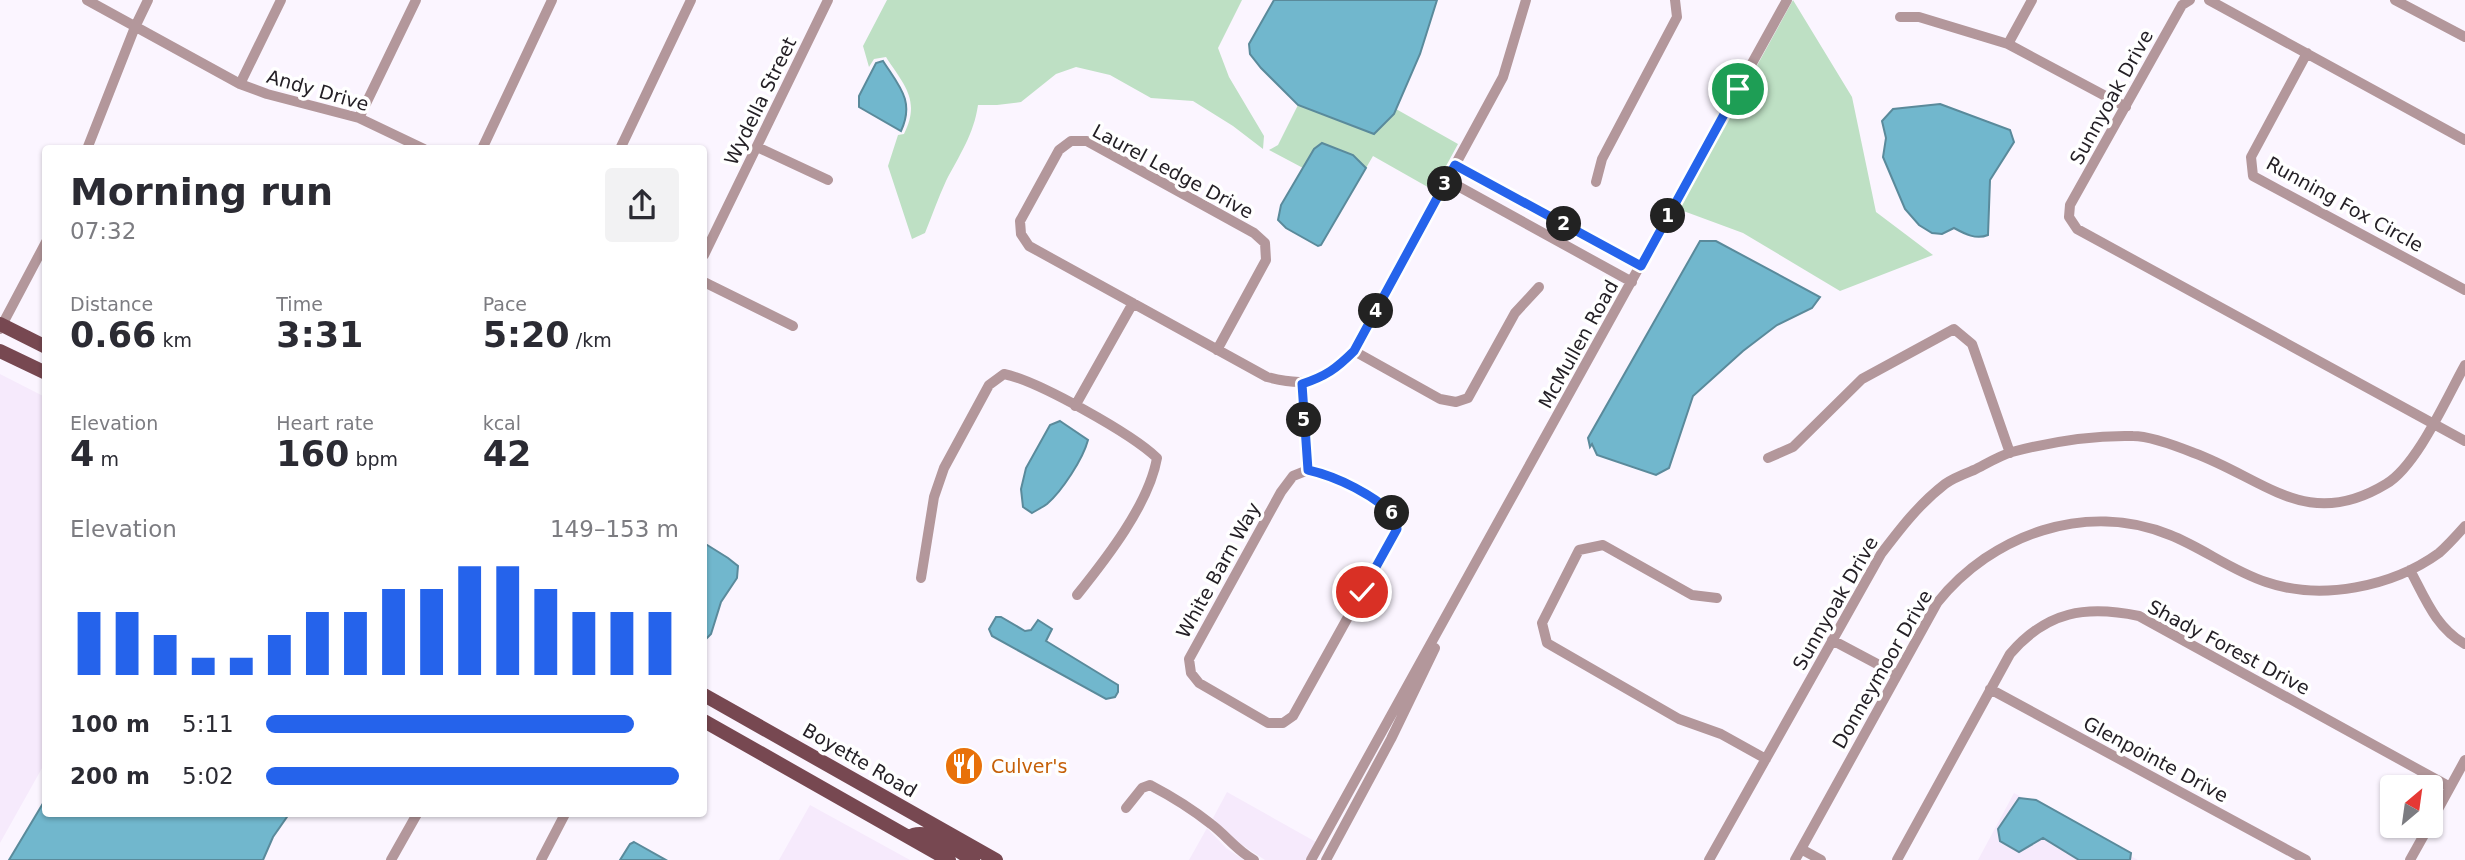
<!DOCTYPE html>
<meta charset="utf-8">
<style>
body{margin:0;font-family:"DejaVu Sans",sans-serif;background:#f2f2f3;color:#2b2b33;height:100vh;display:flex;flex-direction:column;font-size:26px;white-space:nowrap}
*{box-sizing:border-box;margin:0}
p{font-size:23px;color:#7c7c81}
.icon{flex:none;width:38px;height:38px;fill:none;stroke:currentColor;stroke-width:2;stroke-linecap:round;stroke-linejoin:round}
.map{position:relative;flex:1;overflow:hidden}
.panel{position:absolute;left:42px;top:145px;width:665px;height:672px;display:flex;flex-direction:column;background:#fff;border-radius:7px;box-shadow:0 2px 5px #0004}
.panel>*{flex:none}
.needle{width:46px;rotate:29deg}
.buttons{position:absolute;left:2380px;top:775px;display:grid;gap:14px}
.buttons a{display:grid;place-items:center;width:63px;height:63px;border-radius:7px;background:#fff;box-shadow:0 2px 5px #0004;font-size:35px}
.pin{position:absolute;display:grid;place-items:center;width:60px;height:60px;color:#fff;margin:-30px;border:4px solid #fff;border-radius:50%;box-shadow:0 2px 7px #0007}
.km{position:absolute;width:35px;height:35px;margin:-18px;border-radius:50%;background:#222;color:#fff;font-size:19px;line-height:35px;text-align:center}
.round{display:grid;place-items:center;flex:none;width:74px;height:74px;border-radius:7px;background:#f2f2f3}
.overview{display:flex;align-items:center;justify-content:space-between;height:119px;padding:0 28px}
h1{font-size:38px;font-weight:800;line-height:52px}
.stats{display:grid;grid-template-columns:repeat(3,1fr);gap:10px;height:119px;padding:7px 28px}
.stats div{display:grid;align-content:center}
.stats b{font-size:35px;font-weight:800}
.stats small{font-size:19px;font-weight:400}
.stats p{font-size:19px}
.chart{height:196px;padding:14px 28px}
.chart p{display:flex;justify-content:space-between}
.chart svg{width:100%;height:126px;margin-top:7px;stroke:#2563eb;stroke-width:6}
ul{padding:0 28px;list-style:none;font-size:23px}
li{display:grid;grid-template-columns:112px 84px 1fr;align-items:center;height:52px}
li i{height:18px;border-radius:9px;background:#2563eb}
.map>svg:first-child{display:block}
</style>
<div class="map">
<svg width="2465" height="860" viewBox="0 0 2465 860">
<rect width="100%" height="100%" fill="#fbf5ff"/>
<path fill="#f6eafc" d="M0,374L45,397L46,761L0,843Z
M1227,792L1316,842L1306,860H1265L1233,839L1213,818Z
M2014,793L2138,860H1978Z
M810,805L910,860H779Z
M1207,828L1226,848L1244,860H1189Z"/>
<path fill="#bee0c4" d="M887,0H1242L1218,48L1229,77L1264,136L1263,149L1233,126L1193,101L1151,98L1110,75L1076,67L1056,74L1021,102L997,105H978C974,134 959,156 946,181C938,198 932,216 925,233L912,239L888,166L898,135L904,134C921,100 904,85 886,57L874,59L869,67L863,46Z
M1793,0L1852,97L1876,212L1933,255L1840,291L1743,233L1678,209Z
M1298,105L1325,114H1394L1396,109L1458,144L1433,190L1373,156L1366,168L1353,155L1314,149L1303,168L1269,150L1278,145Z"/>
<path fill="#71b7cd" stroke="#5a8a9b" stroke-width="2" d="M1274,0H1437L1420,54L1394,114L1374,134L1298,105L1261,68L1250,54L1249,44Z
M883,61C899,86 915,101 901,131L859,107V96L876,63Z
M1940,104L2010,130L2014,142L1990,180L1988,235C1976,240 1965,234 1954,228L1942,234L1932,233L1919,225L1905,209L1883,157L1886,138L1882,121L1893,109Z
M1322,143L1353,155L1366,168L1321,245L1318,246L1286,228L1278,220L1281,205L1314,149Z
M1700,241H1716L1820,297L1812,308L1777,325L1743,351L1693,396L1669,468L1656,475L1597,455L1592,444L1590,447L1588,438Z
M1060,421L1088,440C1083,459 1062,491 1047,504C1043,507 1037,510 1032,513L1023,507L1021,489L1026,468L1050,425Z
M704,543L728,558L738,566L737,578L721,602L711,634L704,641Z
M996,617H1001L1025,631L1031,630L1038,620L1052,629L1046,641L1118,685V692L1115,697L1106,699L992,636L989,629Z
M2019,798L2036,800L2131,853L2130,860H2079L2043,838L2019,852L2000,841L1998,829Z
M45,800L46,814H289L273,837L263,860H9Z
M634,842L666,860H620L630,844Z"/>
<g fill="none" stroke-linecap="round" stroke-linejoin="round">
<path stroke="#b3979b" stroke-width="10" d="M87,0L240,84L267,94L359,118L424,149
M2190,0L2182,5L2070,205L2069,217L2077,229L2465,441
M2209,0L2465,140
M2395,0L2465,37
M1900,17H1919L2008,44L2126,107
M2008,44L2032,0
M2307,53L2251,157L2253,176L2465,290
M240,84L281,0
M359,118L416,0
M757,147L828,180
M87,149L135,27L148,0
M482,149L552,0
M620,149L691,0
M1455,165L1641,266
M1447,180L1632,282
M1596,182L1602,159L1677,17L1675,0
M704,255L828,0
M704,282L793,326
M0,329L46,242
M1217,350L1266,260L1265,243L1254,233L1087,141H1071L1059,150L1020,221L1021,234L1029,246L1267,377C1309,388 1325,382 1354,351L1503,77L1526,0
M1354,351L1440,399L1456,402L1468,398L1515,313L1539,287
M1302,384L1308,470
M1075,406L1133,303
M1768,458L1793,447L1862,379L1954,329L1972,344L2010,453
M1308,470C1339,477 1373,495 1396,516L1397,529L1293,716L1283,723H1268L1199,683L1191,673L1189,659L1281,492L1293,476Z
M2410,570C2425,598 2436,628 2465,644
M921,578L934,497L944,468L989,385L1004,374C1038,381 1132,434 1157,458C1149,504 1106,559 1077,595
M1717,598L1692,595L1603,545L1579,550L1542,623L1547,643L1679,719L1721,734L1766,759
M1832,640L1896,674
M1990,689L2306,860
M1126,808L1142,788L1150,785C1171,796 1192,809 1211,824C1227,836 1236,850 1254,860
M2431,822L2465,760
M1801,849L1821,860
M391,860L417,814
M541,860L565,814
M1311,860L1787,0
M1326,860L1391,739L1435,648
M1709,860L1881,554C1900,529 1919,504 1945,484C1953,478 1964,474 1974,470C1986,464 1999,456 2012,452C2050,442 2094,435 2133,436C2149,436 2179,447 2194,453C2265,479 2307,532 2386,484C2417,466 2447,397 2465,365
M1795,860L1937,603C1992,534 2086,501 2170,535C2203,548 2232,571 2266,582C2321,601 2392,587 2439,553C2448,545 2457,535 2465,526
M1897,860L2010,654C2047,611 2086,605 2139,616L2450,787
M2410,860L2429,826"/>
<path stroke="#774851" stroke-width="14" d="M0,324L46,347
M0,351L46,373
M704,695L996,860
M704,721L949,860
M909,837C927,825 957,851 973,860"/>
</g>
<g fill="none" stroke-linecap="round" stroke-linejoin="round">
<defs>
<path id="route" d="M1362,592L1397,529L1396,516C1373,495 1339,477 1308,470L1302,384C1326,376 1336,369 1354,351L1455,165L1641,266L1738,89"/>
</defs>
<use href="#route" stroke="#fff" stroke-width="14"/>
<use href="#route" stroke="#2563eb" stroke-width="9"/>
</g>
<defs>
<symbol id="restaurant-disc" viewBox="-11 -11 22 22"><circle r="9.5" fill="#e8710a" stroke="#fff"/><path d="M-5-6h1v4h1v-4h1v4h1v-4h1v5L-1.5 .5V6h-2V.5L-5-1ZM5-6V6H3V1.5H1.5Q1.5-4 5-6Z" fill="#fff"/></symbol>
</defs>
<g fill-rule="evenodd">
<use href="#restaurant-disc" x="942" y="744" width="44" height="44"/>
</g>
<g text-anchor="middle" stroke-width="7" stroke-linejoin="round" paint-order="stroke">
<g font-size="19" fill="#242026" stroke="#fff">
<text transform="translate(318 90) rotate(16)" y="7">Andy Drive</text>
<text transform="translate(2111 97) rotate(-61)" y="7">Sunnyoak Drive</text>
<text transform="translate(760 101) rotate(-64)" y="7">Wydella Street</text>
<text transform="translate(1173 171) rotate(28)" y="7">Laurel Ledge Drive</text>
<text transform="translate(2345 204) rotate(29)" y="7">Running Fox Circle</text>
<text transform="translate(1578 344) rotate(-61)" y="7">McMullen Road</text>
<text transform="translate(1218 570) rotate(-61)" y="7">White Barn Way</text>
<text transform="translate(1835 603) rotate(-60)" y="7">Sunnyoak Drive</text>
<text transform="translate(2229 647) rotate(28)" y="7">Shady Forest Drive</text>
<text transform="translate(1882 669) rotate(-60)" y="7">Donneymoor Drive</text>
<text transform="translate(2156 759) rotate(28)" y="7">Glenpointe Drive</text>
<text transform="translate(860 760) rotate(30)" y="7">Boyette Road</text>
</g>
<g font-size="19" fill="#c56008" stroke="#fff" text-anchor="start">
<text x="991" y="773">Culver's</text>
</g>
</g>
</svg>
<div class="buttons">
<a><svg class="needle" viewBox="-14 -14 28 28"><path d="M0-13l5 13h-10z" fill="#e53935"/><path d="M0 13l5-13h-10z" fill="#7c7c81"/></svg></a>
</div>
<div class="pin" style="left:1738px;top:89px;background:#1e9e55"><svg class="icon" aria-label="arrive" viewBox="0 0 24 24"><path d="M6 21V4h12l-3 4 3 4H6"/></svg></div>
<div class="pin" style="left:1362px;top:592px;background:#d93025"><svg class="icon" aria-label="check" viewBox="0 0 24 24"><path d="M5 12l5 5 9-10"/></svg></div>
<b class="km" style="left:1668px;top:216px">1</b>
<b class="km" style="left:1564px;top:224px">2</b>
<b class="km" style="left:1445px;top:184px">3</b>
<b class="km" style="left:1376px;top:311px">4</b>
<b class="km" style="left:1304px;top:420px">5</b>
<b class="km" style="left:1392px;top:513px">6</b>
<section class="panel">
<div class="overview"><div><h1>Morning run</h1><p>07:32</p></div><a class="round"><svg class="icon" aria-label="share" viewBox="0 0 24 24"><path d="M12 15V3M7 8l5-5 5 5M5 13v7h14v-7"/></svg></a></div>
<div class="stats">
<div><p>Distance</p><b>0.66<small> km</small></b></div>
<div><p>Time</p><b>3:31</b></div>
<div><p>Pace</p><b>5:20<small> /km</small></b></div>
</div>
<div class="stats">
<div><p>Elevation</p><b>4<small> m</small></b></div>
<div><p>Heart rate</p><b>160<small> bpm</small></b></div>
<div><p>kcal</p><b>42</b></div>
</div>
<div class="chart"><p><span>Elevation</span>149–153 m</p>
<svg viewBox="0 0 160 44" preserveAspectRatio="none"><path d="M5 44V22M15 44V22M25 44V30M35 44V38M45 44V38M55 44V30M65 44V22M75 44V22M85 44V14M95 44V14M105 44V6M115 44V6M125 44V14M135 44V22M145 44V22M155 44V22"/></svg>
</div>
<ul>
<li><b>100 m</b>5:11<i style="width:89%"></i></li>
<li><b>200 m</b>5:02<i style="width:100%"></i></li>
</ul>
</section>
</div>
